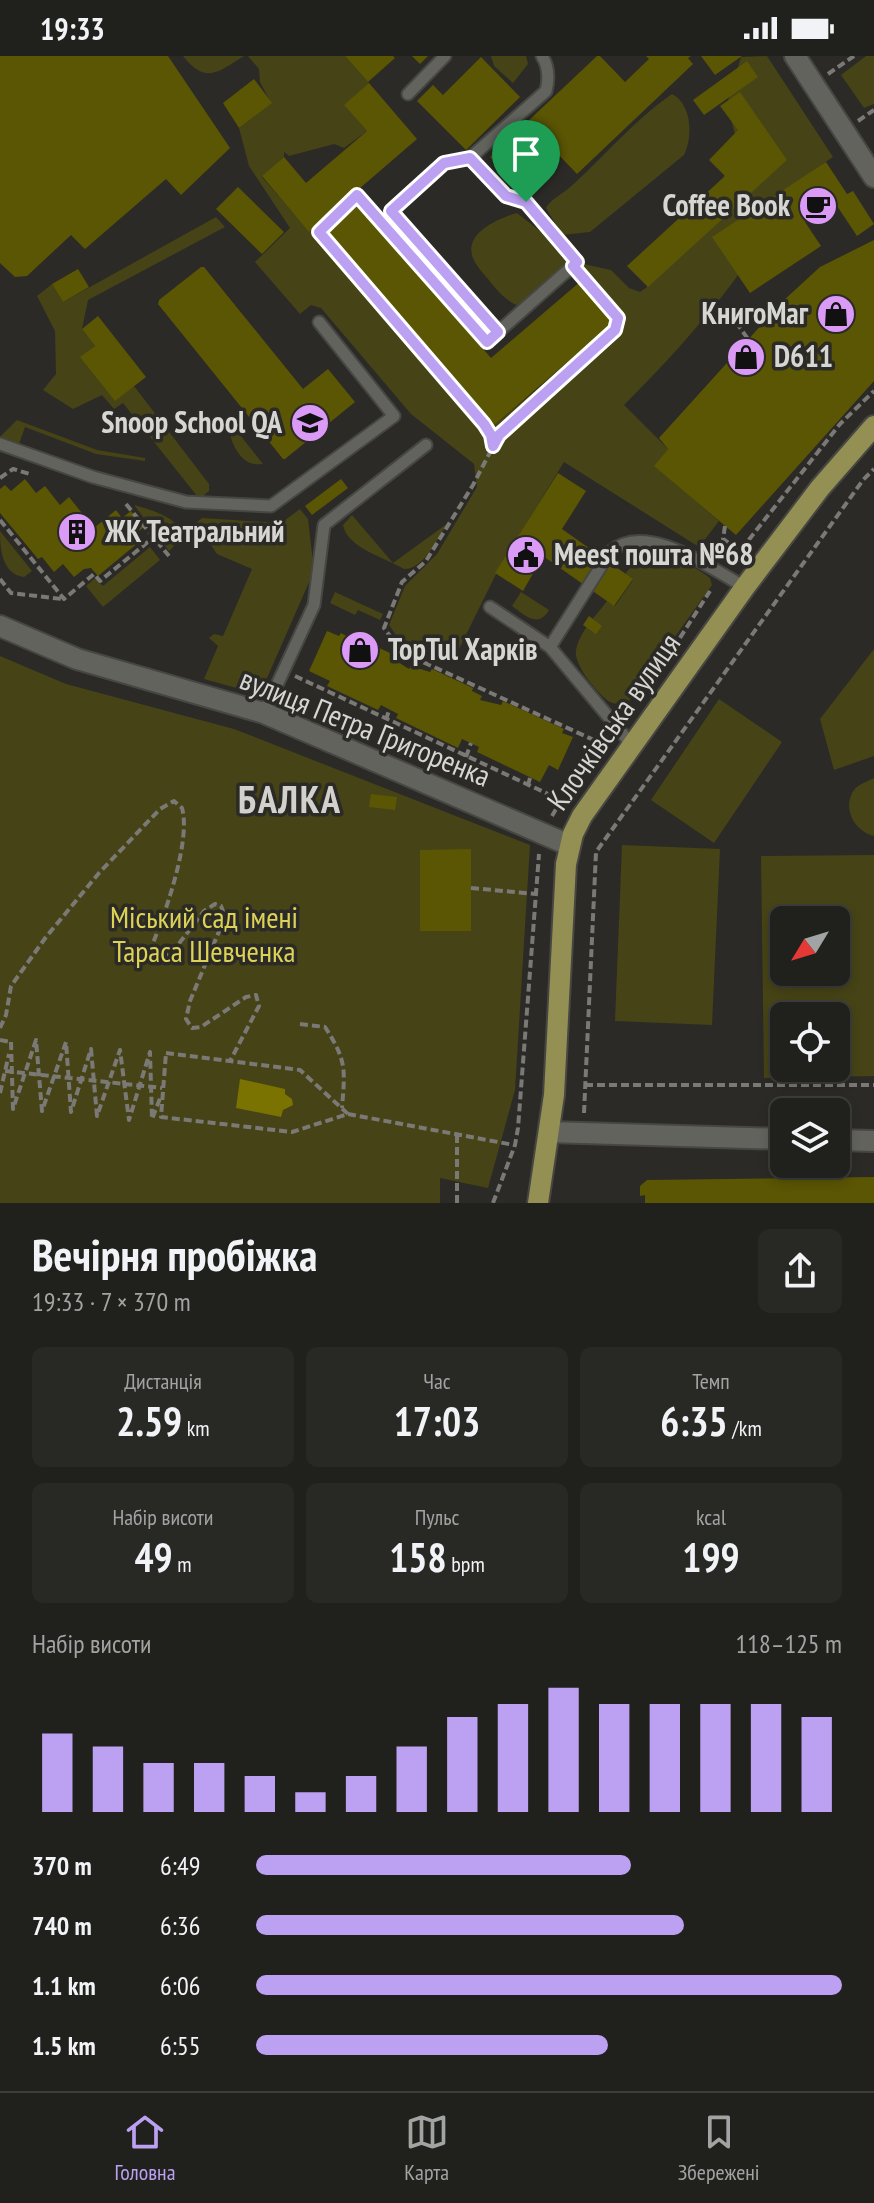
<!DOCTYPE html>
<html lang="uk">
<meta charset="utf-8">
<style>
body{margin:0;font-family:"PT Sans Narrow",sans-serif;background:#282825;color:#f1f3f6;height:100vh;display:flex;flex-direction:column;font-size:30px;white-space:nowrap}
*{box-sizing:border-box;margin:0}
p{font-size:26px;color:#a2a3a3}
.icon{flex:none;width:44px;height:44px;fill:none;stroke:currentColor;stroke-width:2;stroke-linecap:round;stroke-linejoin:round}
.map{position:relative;height:1147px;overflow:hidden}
.side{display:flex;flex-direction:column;background:#20201c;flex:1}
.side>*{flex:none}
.needle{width:52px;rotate:232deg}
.fabs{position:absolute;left:770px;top:850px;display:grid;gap:16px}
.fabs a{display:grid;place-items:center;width:80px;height:80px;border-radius:12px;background:#20201c;box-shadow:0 4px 12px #0003,0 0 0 2px #3d3e3b;font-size:40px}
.pin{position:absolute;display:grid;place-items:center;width:68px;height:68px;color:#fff;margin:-82px -34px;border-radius:50% 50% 50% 0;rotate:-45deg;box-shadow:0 0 8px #0007}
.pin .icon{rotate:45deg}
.round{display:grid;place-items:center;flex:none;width:84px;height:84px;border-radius:12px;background:#282825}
.headline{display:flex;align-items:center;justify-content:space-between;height:136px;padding:0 32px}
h1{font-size:44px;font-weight:700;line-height:60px}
.metrics{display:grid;grid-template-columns:repeat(3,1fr);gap:12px;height:136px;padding:8px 32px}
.metrics div{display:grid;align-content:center;border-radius:12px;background:#282825;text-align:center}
.metrics b{font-size:40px;font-weight:700}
.metrics small{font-size:22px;font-weight:400}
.metrics p{font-size:22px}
.chart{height:224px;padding:16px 32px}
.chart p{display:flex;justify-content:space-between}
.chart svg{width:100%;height:144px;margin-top:8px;stroke:#bca0f2;stroke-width:6}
ul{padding:0 32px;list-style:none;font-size:26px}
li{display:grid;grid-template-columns:128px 96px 1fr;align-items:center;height:60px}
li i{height:20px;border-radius:10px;background:#bca0f2}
.status{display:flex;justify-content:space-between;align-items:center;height:56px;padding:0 40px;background:#20201c;direction:ltr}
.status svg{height:22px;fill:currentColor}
.tab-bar{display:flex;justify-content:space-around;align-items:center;height:112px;border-top:2px solid #3d3e3b;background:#20201c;font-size:22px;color:#a2a3a3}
.tab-bar a{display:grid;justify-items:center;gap:4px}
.tab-bar .active{color:#bca0f2}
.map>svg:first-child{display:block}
</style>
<div class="status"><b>19:33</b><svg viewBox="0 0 49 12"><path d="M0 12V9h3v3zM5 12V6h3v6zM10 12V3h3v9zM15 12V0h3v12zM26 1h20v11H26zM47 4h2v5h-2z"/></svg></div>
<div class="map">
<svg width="874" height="1147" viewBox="0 0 874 1147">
<rect width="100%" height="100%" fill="#2b2a26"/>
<path fill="#464316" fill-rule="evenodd" d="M183,0H244C218,16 206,29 183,0Z
M248,0H345L369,27L346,51L367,75L344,92L334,88L289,100L284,96V101L262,121L309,175L324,179L492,371L605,276L614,261C601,246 584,215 560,221C550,224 532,241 523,247L516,249C504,243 496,233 488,223C483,217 476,210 473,202C463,177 499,162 517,157L540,175L565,204L611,214L629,232L640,236L647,231L649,213L717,138L737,86L727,48L741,1L767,0L833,101C786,131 763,187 730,230C698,272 661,312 624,349L668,393L655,410L719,465L699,491L564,406L498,514L456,599L451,602L412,584L406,594L389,569L405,530L437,498L477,431L474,408L411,358L321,252L311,249L300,258L255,206L290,172L249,110L239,72L271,47L260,26L259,13Z
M491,0H526L528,8L513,27L494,10Z
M866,0H874V48L864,52L841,19Z
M672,38C692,48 693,81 684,99L590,176L562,179L546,152C551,143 561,139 569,132C604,101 633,65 672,38Z
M216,161L225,171L88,244L82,273L95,290L81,301L134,330L209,428V435L203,440H197L123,347L114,353L102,339L73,353L43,334L56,318L55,275L37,240L52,228L63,246Z
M17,364L97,394L145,402V405L96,398L25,371L19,388L0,381Z
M233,370L263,408C244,411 235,395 230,379Z
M134,449C155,455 200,467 169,495Z
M300,453L308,463L314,515L267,622L256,627H241L240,633L204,623L218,590L209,582L214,578L223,580L252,513L217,498L196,467L202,462L281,467Z
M352,459L393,507L448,467C437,482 425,513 404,513C386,502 347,492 343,469Z
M0,475L32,515L24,521C2,518 0,493 0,475Z
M150,491L160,504L103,551L86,530L95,522L103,530Z
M651,500C672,500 693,509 710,522L712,529L629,645C623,647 616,649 610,646C598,639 573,608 576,594C580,575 596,560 607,545L615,550L633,524L625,518L636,505Z
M335,536L383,558L380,564L358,554L355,559L330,547Z
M521,536L549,554C538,573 525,559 512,550Z
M874,593V700L834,714L820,663Z
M0,600L66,628L234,673L530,789L515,1034L488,1132L440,1122V1147H0Z
M719,643L782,686L714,787L651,744Z
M874,722V780C856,776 843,755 852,737C856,729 866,726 874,722Z
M622,789L720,793L712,969L615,965Z
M874,799V1020L764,1022L761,800ZM836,864V916H784V864ZM836,960V1012H784V960Z"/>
<path fill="#7a7301" d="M240,1023L285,1033V1038L292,1043L293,1049L283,1054L281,1061L236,1052Z"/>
<path fill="#5b5604" d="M0,0H168L230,92L181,139L166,123L85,193L71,179L27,220L15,221L0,207Z
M345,0H393L395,2L368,26Z
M412,0H428L420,8Z
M597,0H600L625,26L649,3L646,0H691L688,2L693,8L577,118L555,95L517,131L490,101Z
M701,0H742L715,19Z
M481,1L520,41L466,94L417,45L433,29L443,39Z
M747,5L758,21L704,59L693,44Z
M254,23L272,47L239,72L223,47Z
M369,27L417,83L309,176L262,120L284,101L306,127L367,75L344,49Z
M740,36L787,104L648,231L627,210L725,120L709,104L738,74L720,50Z
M826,106L847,138L853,135L874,168L857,180L835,147L805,166L821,190L750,237L712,181Z
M238,131L284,176L262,198L216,153Z
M359,149L491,302L581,225L615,265L492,371L325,178Z
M874,184V325L736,479L654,410L668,393L659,382L784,244L820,211Z
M201,211H204L303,333L328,313L355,346L285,403H283L158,248L159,244Z
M78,213L89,231L63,246L52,228Z
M98,260L146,321L115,345L80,301L95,290L82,273Z
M558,417L586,435L562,473L633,523L614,550L543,500L523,535L495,517Z
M25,423L36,437L45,430L60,449L69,441L94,472L116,454L122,462L131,455L144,471L134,479L139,486L98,520L91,512L84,513L74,521L63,508L54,516L42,501L38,503L0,457V433L5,429L11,435Z
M341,423L348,432L312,459L305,450Z
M589,560L602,570L596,578L583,569Z
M327,575L339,580L341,577L350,582L352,579L392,598L390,601L409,613L411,610L430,616L432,613L473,632L472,635L482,640L480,644L501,649L503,645L564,673L562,677L573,681L558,714L549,709L540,726L477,696L479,691L462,683L458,692L396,662L398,658L381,649L378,654L327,630L330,625L309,615Z
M371,738L397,741L395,754L369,751Z
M471,793V875H420V794Z
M874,1121V1147H645V1139L640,1140V1130L647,1124Z"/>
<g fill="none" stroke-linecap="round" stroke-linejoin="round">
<defs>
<path id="service" d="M408,38L445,0
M470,102L506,140L526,146L577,206L498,276L391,155L444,107L470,102L546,35C549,23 549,11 542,0
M0,388L93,421L186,446L271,450L394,360L319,266
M490,551L550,591
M264,657L314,549L324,469L426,389
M632,689L550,591L610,496C646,464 711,513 745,531"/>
<path id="minor" d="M795,0L874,121
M549,1076L784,1083
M836,1084L874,1085"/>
<path id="tertiary" d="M0,570L77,603L264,657L569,789"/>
<path id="primary" d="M538,1147L554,1039L566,808L573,778L582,760L745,531L820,432L874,370"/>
</defs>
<use href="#service" stroke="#464642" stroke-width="15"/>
<use href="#minor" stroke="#464642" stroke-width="24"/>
<use href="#tertiary" stroke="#464642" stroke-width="24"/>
<use href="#primary" stroke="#464642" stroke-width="24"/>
<path stroke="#7a7976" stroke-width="4" stroke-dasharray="8 4" stroke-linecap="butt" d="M828,18L854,0
M858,65L874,54
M375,159L357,139L319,176L484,368L491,379L493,388
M582,221L618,262L615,274L499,379L473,429L426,505L402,526L384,572L398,591L412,601L596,685
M736,266L748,283
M0,422L13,413L30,418
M126,448L169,500
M0,464L64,543L94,518L100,525L154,481
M725,470L723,483L740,495L840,368L874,335
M0,523L11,537L62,543
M667,602L710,535
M295,620L561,744
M386,664L389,654
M466,701L471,687
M528,729L530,722
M552,760L600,678
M471,832L536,838
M300,968L325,971C347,1005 345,1013 342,1052
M0,972L6,959L11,930L46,881L99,817L160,753L174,745L182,752C191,784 166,855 153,887L154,892L161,899L171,898L204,855L215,848L221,850L225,861L190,945L186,963L192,972L201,971L246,941L256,939L259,950L230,1005
M0,984L10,986
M11,986L13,1053L36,984L42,1055L66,986L71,1056L91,993L97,1060L120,994L129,1064L150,996L152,1063L161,1040
M166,997L300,1014L348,1058L292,1076L161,1061Z
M5,1015L162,1032
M585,1029H874
M0,1037L9,998
M584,1057L596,796L863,424L874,413
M348,1058L514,1089
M457,1147V1079
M493,1147L515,1089L518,1072L539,798"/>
<use href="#service" stroke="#63635e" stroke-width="11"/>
<use href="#minor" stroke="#63635e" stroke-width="20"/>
<use href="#tertiary" stroke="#63635e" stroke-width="20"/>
<use href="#primary" stroke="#948f52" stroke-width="20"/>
</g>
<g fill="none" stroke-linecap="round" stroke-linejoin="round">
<defs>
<path id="route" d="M470,102L506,140L526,146L577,206L573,210L618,262L615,274L499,379L493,390L491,379L484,368L319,176L357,139L487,286L498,276L391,155L444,107Z"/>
</defs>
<use href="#route" stroke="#fff" stroke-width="16"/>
<use href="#route" stroke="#bca0f2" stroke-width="10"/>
</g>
<defs>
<symbol id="cafe-disc" viewBox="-11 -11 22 22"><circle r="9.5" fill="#da9af6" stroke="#2b2a26"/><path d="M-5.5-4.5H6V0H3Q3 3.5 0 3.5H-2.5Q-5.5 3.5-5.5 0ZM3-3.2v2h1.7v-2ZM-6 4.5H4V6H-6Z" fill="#111"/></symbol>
<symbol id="shop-disc" viewBox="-11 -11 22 22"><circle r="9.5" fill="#da9af6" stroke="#2b2a26"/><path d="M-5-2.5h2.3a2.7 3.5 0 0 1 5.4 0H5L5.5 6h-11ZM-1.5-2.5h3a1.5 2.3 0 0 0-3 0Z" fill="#111"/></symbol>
<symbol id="school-disc" viewBox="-11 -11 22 22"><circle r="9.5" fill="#da9af6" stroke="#2b2a26"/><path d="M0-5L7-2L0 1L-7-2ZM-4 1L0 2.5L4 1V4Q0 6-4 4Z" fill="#111"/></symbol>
<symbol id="building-disc" viewBox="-11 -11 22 22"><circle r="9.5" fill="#da9af6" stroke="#2b2a26"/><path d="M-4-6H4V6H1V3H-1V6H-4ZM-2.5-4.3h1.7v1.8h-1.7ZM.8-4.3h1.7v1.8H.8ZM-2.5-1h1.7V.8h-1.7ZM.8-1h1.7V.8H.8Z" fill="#111"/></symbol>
<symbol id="civic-disc" viewBox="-11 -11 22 22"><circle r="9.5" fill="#da9af6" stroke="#2b2a26"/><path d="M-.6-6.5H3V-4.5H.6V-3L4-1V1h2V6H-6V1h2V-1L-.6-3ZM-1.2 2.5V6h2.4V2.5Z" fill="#111"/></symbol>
</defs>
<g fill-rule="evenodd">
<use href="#cafe-disc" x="796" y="128" width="44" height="44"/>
<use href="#shop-disc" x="814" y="236" width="44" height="44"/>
<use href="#shop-disc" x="724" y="279" width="44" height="44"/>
<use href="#school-disc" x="288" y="345" width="44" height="44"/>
<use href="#building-disc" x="55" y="454" width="44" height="44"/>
<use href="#civic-disc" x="504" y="477" width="44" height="44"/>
<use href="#shop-disc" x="338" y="572" width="44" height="44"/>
</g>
<g text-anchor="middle" stroke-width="7" stroke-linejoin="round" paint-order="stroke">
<g font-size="30" font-weight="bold" fill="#d6d6d3" stroke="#2b2a26" text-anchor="start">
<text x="790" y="160" text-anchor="end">Coffee Book</text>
<text x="808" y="268" text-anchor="end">КнигоМаг</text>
<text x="774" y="311">D611</text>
<text x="282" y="377" text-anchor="end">Snoop School QA</text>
<text x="105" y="486">ЖК Театральний</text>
<text x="554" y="509">Meest пошта №68</text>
<text x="388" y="604">TopTul Харків</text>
</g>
<g font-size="30" fill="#d6d6d3" stroke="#2b2a26">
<text transform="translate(614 666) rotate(-55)" y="10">Клочківська вулиця</text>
<text transform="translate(365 672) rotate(22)" y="10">вулиця Петра Григоренка</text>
</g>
<g font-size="30" fill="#dcd356" stroke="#2b2a26">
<text x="204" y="872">Міський сад імені<tspan x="204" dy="34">Тараса Шевченка</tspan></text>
</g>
<g font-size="38" font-weight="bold" letter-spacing="2" fill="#d2d1cc" stroke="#2b2a26">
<text x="290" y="757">БАЛКА</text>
</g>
</g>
</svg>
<div class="fabs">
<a><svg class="needle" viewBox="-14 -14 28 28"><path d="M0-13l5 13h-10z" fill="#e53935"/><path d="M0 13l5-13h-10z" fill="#a2a3a3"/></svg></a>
<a><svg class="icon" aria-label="locate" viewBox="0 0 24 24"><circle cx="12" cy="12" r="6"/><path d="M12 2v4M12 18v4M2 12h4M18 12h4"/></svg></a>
<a><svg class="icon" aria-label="layers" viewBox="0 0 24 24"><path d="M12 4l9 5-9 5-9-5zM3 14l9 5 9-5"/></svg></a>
</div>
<div class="pin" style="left:526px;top:146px;background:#1e9e55"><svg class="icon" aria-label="arrive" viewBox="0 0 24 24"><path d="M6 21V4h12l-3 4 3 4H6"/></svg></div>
</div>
<section class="side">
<div class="headline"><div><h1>Вечірня пробіжка</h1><p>19:33 · 7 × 370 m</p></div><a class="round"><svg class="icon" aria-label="share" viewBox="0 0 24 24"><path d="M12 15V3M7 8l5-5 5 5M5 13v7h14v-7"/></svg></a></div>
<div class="metrics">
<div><p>Дистанція</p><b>2.59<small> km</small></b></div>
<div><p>Час</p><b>17:03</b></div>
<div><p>Темп</p><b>6:35<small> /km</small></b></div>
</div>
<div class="metrics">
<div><p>Набір висоти</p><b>49<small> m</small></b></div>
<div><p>Пульс</p><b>158<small> bpm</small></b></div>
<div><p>kcal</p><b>199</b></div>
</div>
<div class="chart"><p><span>Набір висоти</span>118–125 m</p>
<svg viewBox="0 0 160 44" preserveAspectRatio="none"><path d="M5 44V20M15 44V24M25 44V29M35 44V29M45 44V33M55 44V38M65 44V33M75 44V24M85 44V15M95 44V11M105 44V6M115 44V11M125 44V11M135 44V11M145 44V11M155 44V15"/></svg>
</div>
<ul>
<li><b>370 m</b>6:49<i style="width:64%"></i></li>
<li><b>740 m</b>6:36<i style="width:73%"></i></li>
<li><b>1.1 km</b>6:06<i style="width:100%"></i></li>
<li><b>1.5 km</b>6:55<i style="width:60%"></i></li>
</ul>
</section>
<nav class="tab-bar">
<a class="active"><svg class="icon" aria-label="home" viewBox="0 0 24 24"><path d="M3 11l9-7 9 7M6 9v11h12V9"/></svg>Головна</a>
<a><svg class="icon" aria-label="map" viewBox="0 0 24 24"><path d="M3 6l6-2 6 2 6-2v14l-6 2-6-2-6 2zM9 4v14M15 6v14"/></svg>Карта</a>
<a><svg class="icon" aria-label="saved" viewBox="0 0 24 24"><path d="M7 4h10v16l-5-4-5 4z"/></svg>Збережені</a>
</nav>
